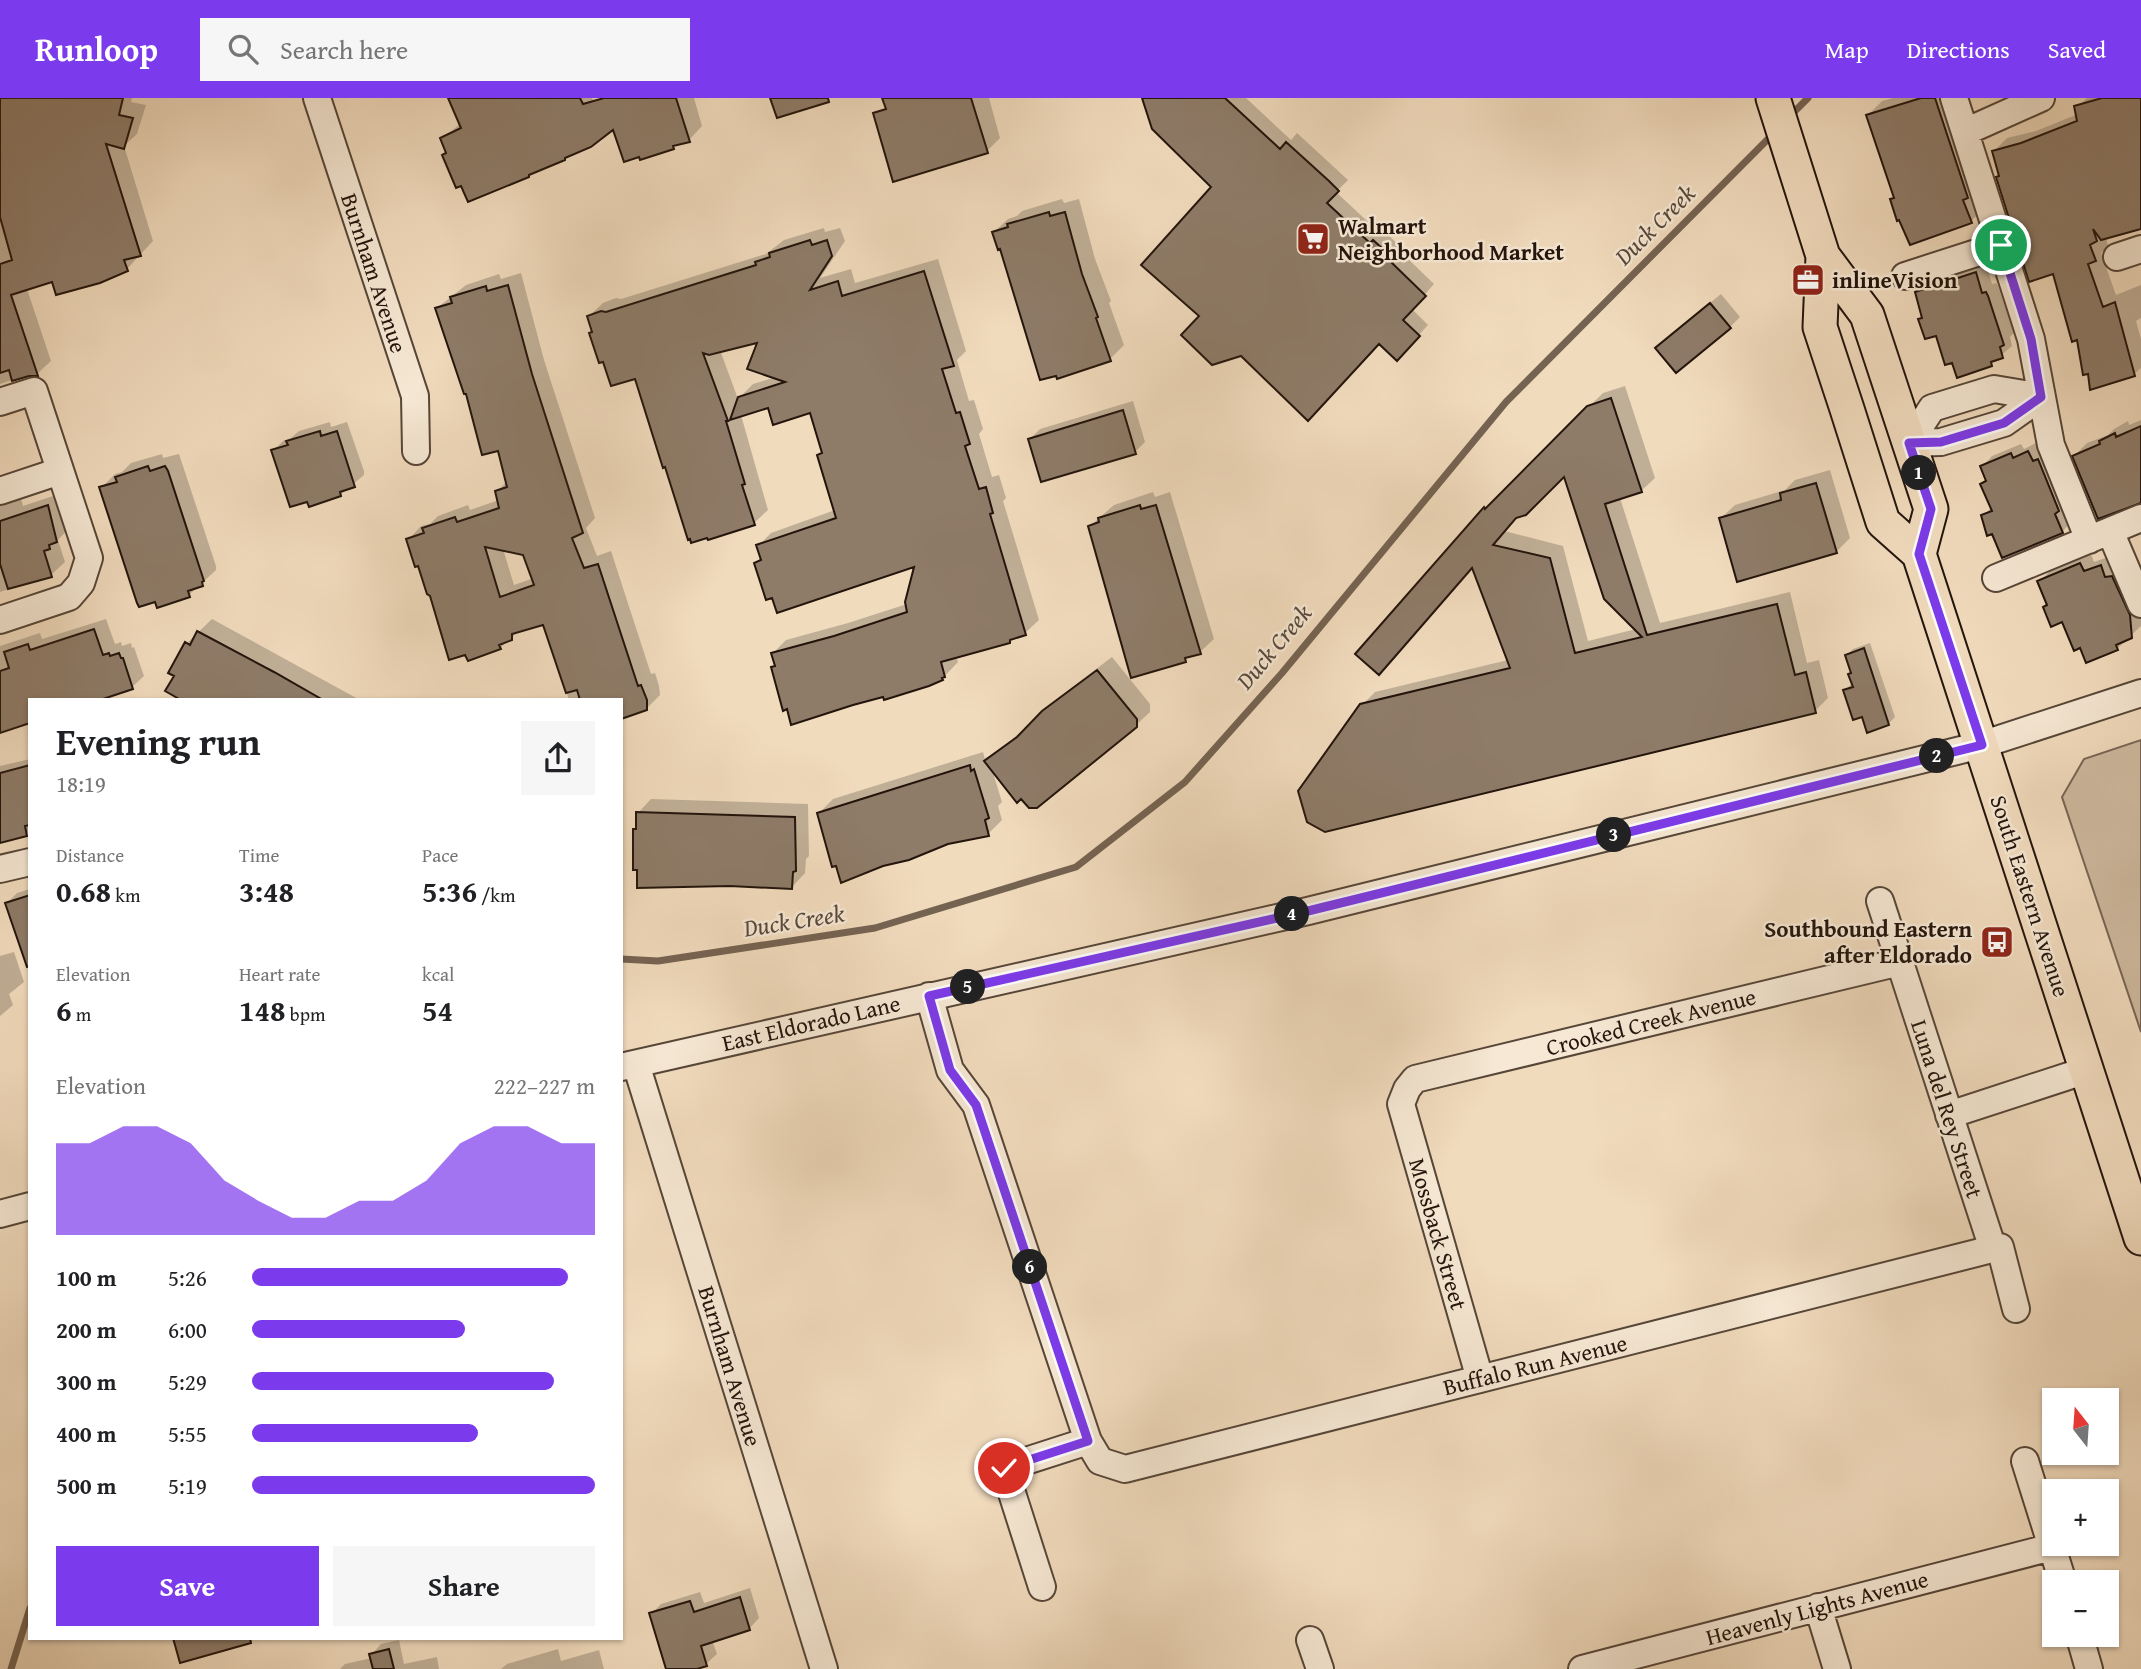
<!DOCTYPE html>
<meta charset="utf-8">
<style>
body{margin:0;font-family:"Gentium Book Plus",serif;background:#f6f6f6;color:#202124;height:100vh;display:flex;flex-direction:column;font-size:26px;white-space:nowrap}
*{box-sizing:border-box;margin:0}
p{font-size:23px;color:#757577}
.icon{flex:none;width:38px;height:38px;fill:none;stroke:currentColor;stroke-width:2;stroke-linecap:round;stroke-linejoin:round}
.map{position:relative;flex:1;overflow:hidden}
.sheet{position:absolute;left:28px;top:600px;width:595px;height:942px;display:flex;flex-direction:column;background:#fff;border-radius:0px;box-shadow:0 2px 5px #0004}
.sheet>*{flex:none}
.needle{width:46px;rotate:343deg}
.buttons{position:absolute;left:2042px;top:1290px;display:grid;gap:14px}
.buttons a{display:grid;place-items:center;width:77px;height:77px;border-radius:0px;background:#fff;box-shadow:0 2px 5px #0004;font-size:35px}
.pin{position:absolute;display:grid;place-items:center;width:60px;height:60px;color:#fff;margin:-30px;border:4px solid #fff;border-radius:50%;box-shadow:0 2px 7px #0007}
.km{position:absolute;width:35px;height:35px;margin:-18px;border-radius:50%;background:#222;color:#fff;font-size:19px;line-height:35px;text-align:center}
.round{display:grid;place-items:center;flex:none;width:74px;height:74px;border-radius:0px;background:#f6f6f6}
.summary{display:flex;align-items:center;justify-content:space-between;height:119px;padding:0 28px}
h1{font-size:38px;font-weight:800;line-height:52px}
.figures{display:grid;grid-template-columns:repeat(3,1fr);gap:10px;height:119px;padding:7px 28px}
.figures div{display:grid;align-content:center}
.figures b{font-size:30px;font-weight:800}
.figures small{font-size:19px;font-weight:400}
.figures p{font-size:19px}
.chart{height:196px;padding:14px 28px}
.chart p{display:flex;justify-content:space-between}
.chart svg{width:100%;height:126px;margin-top:7px;fill:#7c3aed;opacity:.7}
.button{display:flex;gap:14px;margin-top:auto;padding:14px 28px}
.button a{flex:1;height:80px;border-radius:0px;background:#7c3aed;color:#fff;font-size:28px;font-weight:800;line-height:80px;text-align:center}
.button a+a{background:#f6f6f6;color:#202124}
ul{padding:0 28px;list-style:none;font-size:23px}
li{display:grid;grid-template-columns:112px 84px 1fr;align-items:center;height:52px}
li i{height:18px;border-radius:9px;background:#7c3aed}
header{display:flex;align-items:center;gap:42px;box-sizing:border-box;height:98px;padding:0 35px;background:#7c3aed;color:#fff}
header strong{font-size:33px}
nav{display:flex;gap:38px;margin-inline-start:auto;font-size:24px}
.search{width:490px;height:63px;background:#f6f6f6;display:flex;align-items:center;gap:18px;box-sizing:border-box;padding:0 24px;border-radius:0px;color:#757577;font-size:26px}
.map>svg:first-child{display:block}
</style>
<header>
<strong>Runloop</strong>
<div class="search"><svg class="icon" aria-label="search" viewBox="0 0 24 24"><circle cx="10" cy="10" r="6"/><path d="M15 15l6 6"/></svg>Search here</div>
<nav><a>Map</a><a>Directions</a><a>Saved</a></nav>
</header>
<div class="map">
<svg width="2141" height="1571" viewBox="0 0 2141 1571">
<rect width="100%" height="100%" fill="#f1dbbd"/>
<filter id="stains"><feTurbulence type="fractalNoise" baseFrequency=".00286" numOctaves="4"/><feColorMatrix values="0 0 0 0 .2 0 0 0 0 .09 0 0 0 0 .02 0 0 0 .5 -.17"/></filter>
<radialGradient id="worn" r=".72"><stop offset=".6" stop-color="#630" stop-opacity="0"/><stop offset="1" stop-color="#630" stop-opacity=".3"/></radialGradient>
<path fill="#ceb99f" stroke="#786656" stroke-width="2" d="M2141,642V934L2062,699L2084,661Z"/>
<path fill="#0003" fill-rule="evenodd" d="M0,0H132L131,4L146,7L137,36L124,48L153,143L127,171L53,182L27,191L51,263L37,276H29L0,286Z
M449,0H592L607,33L528,78L447,54L442,41L461,25Z
M606,0H694L702,28L689,42L678,45L673,50Z
M886,0H989L1000,40L987,53L893,25Z
M1144,0H1246L1291,42L1297,35L1348,82L1336,94L1381,136L1384,133L1403,151L1401,154L1434,186L1412,211L1428,227L1407,250L1380,244L1201,218L1214,89Z
M1893,0H1953L1985,110L1971,123L1892,101L1895,99L1868,17L1882,3Z
M2087,0H2141V129L2106,139L2108,148L2101,155L2116,197L2141,187V220L2136,223L2141,241V270L2134,276L2092,290L2090,274L2055,174L1998,79L2001,76L1994,53L2007,40L2036,33L2078,16L2077,10Z
M1062,101L1064,105L1079,101L1095,161L1111,203L1109,205L1124,247L1110,261L1001,149L994,134L1008,121L1017,118L1022,113Z
M824,130L825,134L840,130L845,143L820,180L851,171L855,185L938,161L966,253L957,262L969,303L974,302L983,331L979,336L992,379L999,377L1006,400L1003,403L1039,522L1025,535L1014,539L1010,543L956,558L958,564L942,581L885,597L773,570L776,567L773,555L786,542L848,525L907,506L917,467L773,498L756,465L761,459L758,448L771,435L835,412L819,357L823,353L811,313L769,308L741,317L768,412L754,425L636,279L594,233L589,218L603,205L616,200L621,201L766,156L784,142ZM759,242L776,279L753,286L738,301L720,252Z
M1986,165L1992,186L1996,185L1998,188L2014,235L2010,239L2012,248L1991,266L1953,263L1937,236L1920,221L1924,218L1917,195L1927,184Z
M521,175L544,262L595,420L586,430L597,458L611,453L651,576L655,575L659,588L660,597L647,610L621,622V602H569L544,525L520,532L500,550L431,497L408,442L421,428L430,426L438,418L468,407L470,412L499,402L497,394L507,383L499,350L467,293L437,210L466,187L499,176L501,181ZM503,451L525,456L534,480L514,487Z
M1721,196L1740,219L1730,229L1667,240Z
M1625,288L1655,380L1641,393L1620,400L1660,525L1790,494L1807,565L1819,562L1828,600L1815,613L1362,607L1375,594L1508,562L1473,468L1358,556L1485,410L1603,295ZM1565,375L1636,531L1588,543L1563,448L1504,433L1517,418Z
M1133,303L1145,344L1135,354L1030,341L1040,331Z
M2141,322V401L2074,358L2087,345L2108,337L2114,331L2128,323L2129,327Z
M330,324L331,329L347,324L364,373V377L340,397L273,353L283,343L291,340L299,333Z
M2038,344L2072,423L2062,434H1993L1983,418L1992,409L1982,386L1987,381L1982,369L1992,358L2021,346L2024,351Z
M162,356L163,360L179,356L216,468V472L189,497L101,390L115,376L122,374L131,365Z
M1830,372L1850,440L1836,454L1721,420L1735,407L1785,392L1795,382Z
M1153,394L1155,399L1170,394L1214,541L1200,554L1191,557L1185,562L1090,428L1114,407Z
M62,395L70,429L58,442L65,464L51,477L0,494V397L3,406L21,401L23,408Z
M2091,456L2094,464L2111,458L2141,519V528L2117,551L2063,522L2048,506L2039,484L2050,473Z
M106,521L115,546L121,544L122,548L131,545L132,550L134,549L144,578L132,589L107,598L103,602H30V626L27,624L0,633V548L40,535L42,541Z
M212,521L360,602H185L176,578L187,545Z
M1870,545L1895,619L1888,626L1863,617L1845,592L1853,585V574L1847,557L1853,551Z
M1112,559L1150,606V614L1135,628L991,668L1002,704L998,708L1002,722L988,736L947,745L908,761L842,782L819,715L833,701L983,654L985,661L987,659L988,661L1032,625L1058,600Z
M30,661V733L26,736L0,743V668Z
M651,701L808,706L809,758L806,761L805,775L792,789L635,731L638,729V715Z
M30,791V852L7,805L17,795Z
M14,854L24,884L9,896L13,907L0,918V858Z
M750,1490L759,1520L749,1531L712,1542L717,1556L706,1566L692,1571H668L651,1516L661,1506L700,1494L704,1505Z
M399,1542L404,1566L437,1559L439,1571H340L345,1566L372,1560L371,1557L381,1546Z
M558,1551L561,1563L599,1552L604,1571H501L507,1566Z"/>
<g fill="none" stroke-linecap="round" stroke-linejoin="round">
<path stroke="#756352" stroke-width="7" d="M1788,20L1808,0
M621,861L658,863L875,830L1076,769L1185,684L1282,575L1506,304L1775,34
M11,1571L30,1510"/>
</g>
<path fill="#8e7b68" stroke="#23140c" stroke-width="2" fill-rule="evenodd" d="M0,0H123L119,17L133,20L124,51L106,46L141,158L124,162L128,173L100,185L56,197L52,184L11,197L38,278H29L12,283L9,272L0,275V166L12,162L0,119Z
M448,0H580L583,6L604,0H676L690,44L673,48L674,51L640,62L639,59L624,64L613,32L591,49L565,60V62L529,77V79L468,104L461,88L456,90L442,57L446,55L440,40L461,30Z
M770,0H828L829,4L777,20Z
M882,0H971L988,55L893,84L873,15L886,11Z
M1142,0H1225L1280,51L1286,44L1329,83L1339,93L1327,105L1370,145L1373,142L1395,162L1392,165L1426,198L1403,222L1420,238L1397,263L1379,246L1308,323L1241,258L1212,267L1181,237L1199,218L1141,167L1211,89L1152,31Z
M1921,0H1935L1968,100L1963,102L1972,125L1910,147L1899,122L1897,123L1890,101L1894,100L1866,17Z
M2102,0H2141V131L2101,142L2093,131L2097,143L2090,147L2096,163L2088,166L2103,209L2115,204L2135,278L2090,292L2088,276L2083,277L2077,242L2072,244L2053,176L2029,184L1996,79L1999,78L1992,53L2021,45L2077,23L2074,8Z
M1049,114L1050,118L1065,114L1082,176L1098,219L1096,220L1111,263L1057,281L1056,278L1040,282L1000,151L998,152L992,134L1008,129L1007,126Z
M810,142L812,147L827,142L832,158L810,192L838,183L842,198L924,173L954,268L942,271L956,315L960,314L970,346L965,348L979,391L986,389L993,415L990,416L1026,537L1010,542V545L941,564L945,579L942,580L943,582L929,588L884,602L883,599L853,607L791,627L787,611L783,613L771,569L775,568L771,555L834,538L907,514L905,504L914,469L777,515L772,500L766,502L754,465L761,462L756,447L836,420L817,357L822,355L810,315L773,327L768,310L730,322L738,299L785,284L747,271L757,245L709,257L703,255L728,323H726L745,386L742,387L755,427L708,442L707,440L691,445L690,441L688,442L665,369L663,370L635,281L611,288L603,264L599,265L589,235L592,234L587,218L601,213L606,214L756,167L755,164L770,159L769,155Z
M1976,174L1982,195L1986,194L1988,198L2004,247L2000,249L2003,260L1991,264L1992,268L1957,280L1952,265L1945,267L1936,238L1925,241L1918,221L1922,220L1915,194Z
M508,187L532,276L583,435L572,440L584,470L598,466L638,588L641,587L647,602V612L621,621V602H580L577,592L566,595L543,527L512,536V542L499,547L501,551L468,563L465,557L449,562L430,498L427,496L418,468L415,469L406,441L424,435L422,430L455,419L457,424L499,410L495,393L507,389L498,353L482,357L466,296H464L435,210L452,205L450,199L486,188L487,193ZM485,449L523,457L534,487L500,499Z
M1710,205L1731,230L1676,275L1655,250Z
M1611,300L1642,394L1605,406L1647,537L1777,506L1795,577L1806,574L1816,615L1325,734L1307,724L1298,693L1360,606L1510,570L1472,470L1379,577L1355,556L1484,409L1485,411L1587,308ZM1564,379L1604,501L1642,539L1575,555L1550,460L1493,447L1516,420L1526,417Z
M1123,312L1136,356L1041,384L1028,341Z
M2141,328V405L2098,421L2072,358L2100,346L2099,343L2115,335L2116,339Z
M320,333L321,338L337,333L355,389L340,394L341,398L309,409L307,404L290,409L271,352L288,347L286,343Z
M2028,353L2033,363L2038,361L2059,413L2055,416L2063,435L2002,460L1992,436L1987,438L1981,417L1992,413L1980,386L1986,383L1980,368L2011,355L2013,360Z
M148,368L150,373L165,368L168,373L204,483L202,484L203,488L188,493L190,499L157,510L155,504L139,509L137,505L99,389L117,384L115,379Z
M1816,385L1837,455L1737,484L1719,420L1781,402L1780,395Z
M48,407L57,444L49,447L50,451L44,453L52,479L8,491L0,466V423Z
M1140,407L1141,411L1156,407L1201,556L1185,560L1186,564L1131,580L1088,428L1099,424L1098,420Z
M2080,465L2084,473L2101,467L2105,479L2112,478L2130,517L2132,540L2116,547L2118,552L2086,565L2080,550L2074,553L2062,524L2051,529L2043,509L2047,507L2037,483Z
M94,531L103,557L109,555L110,558L119,555L121,560H123L133,591L100,602H30V625L0,635V573L9,570L4,554L28,546L30,552Z
M197,533L274,574L323,602H181L165,593L174,578L168,575L185,544L190,547Z
M1864,550L1889,627L1867,635L1862,619L1853,622L1843,592L1853,589L1848,576L1851,575L1845,557Z
M1097,572L1137,621V629L1037,710H1029L1021,701L1017,705L984,663L1017,639L1042,613Z
M30,667V727L25,728L27,738L0,745V675Z
M970,667L971,673L974,671L989,720L985,722L989,738L948,746L909,762L883,768L841,785L836,768L832,769L817,715Z
M636,714L795,719L796,773L793,774L792,791L730,788L637,790V772H633V731H636Z
M30,797V868L27,869L5,805Z
M740,1499L750,1532L701,1548L707,1568L697,1571H666L649,1515L690,1503L694,1514Z
M173,1540H250L251,1545L180,1565Z
M389,1551L394,1571H373L369,1556Z"/>
<g fill="none" stroke-linecap="round" stroke-linejoin="round">
<defs>
<path id="minor" d="M317,0L415,298L416,353
M1954,0L2031,241L2051,347L2089,442
M1965,34L2041,0
M2117,159L2141,151
M1905,178L2001,147
M0,304L34,293L89,460L81,485L69,499L0,522
M1909,345L1932,310L1994,291L2041,299
M1909,345L1941,344L2004,325L2041,299
M0,393L60,373
M2110,433L2141,506
M1996,480L2141,420
M0,771L30,764
M1880,803L1993,1151
M929,898L950,972L976,1007L1088,1343L1100,1363L1125,1371L2000,1149L2016,1211
M636,966L824,1571
M621,969L1308,813L1981,647L2141,595
M1949,1017L2087,972
M0,1116L30,1108
M1480,1281L1401,1006L1407,991L1415,981L1900,864
M2025,1363L2063,1484
M1042,1489L1004,1370L1088,1343
M1818,1509L1837,1571
M2079,1536L2089,1571
M1310,1542L1320,1571
M1582,1571L2052,1449"/>
<path id="major" d="M1773,0L1823,158L1867,217L1931,411L1919,456
M1823,158L1820,229L1847,311L1883,424L1919,456L2141,1140"/>
</defs>
<use href="#minor" stroke="#564638" stroke-width="30"/>
<use href="#major" stroke="#23140c" stroke-width="37"/>
<use href="#minor" stroke="#f6e8d4" stroke-width="26"/>
<use href="#major" stroke="#f1dbbd" stroke-width="33"/>
</g>
<g fill="none" stroke-linecap="round" stroke-linejoin="round">
<defs>
<path id="route" d="M1004,1370L1088,1343L976,1007L950,972L929,898L1308,813L1982,647L1919,456L1931,411L1909,345L1941,344L2004,325L2041,299L2031,241L2001,147"/>
</defs>
<use href="#route" stroke="#fff" stroke-width="14"/>
<use href="#route" stroke="#7c3aed" stroke-width="9"/>
</g>
<defs>
<symbol id="supermarket-square" viewBox="-11 -11 22 22"><rect x="-9" y="-9" width="18" height="18" rx="4" fill="#8f2418" stroke="#f6e8d4"/><path d="M-6-5.5h2.5l.6 2H6L4.5 2H-2.5L-4.4-4H-6ZM-1.5 3.2a1.3 1.3 0 1 0 .1 0ZM3 3.2a1.3 1.3 0 1 0 .1 0Z" fill="#fff"/></symbol>
<symbol id="office-square" viewBox="-11 -11 22 22"><rect x="-9" y="-9" width="18" height="18" rx="4" fill="#8f2418" stroke="#f6e8d4"/><path d="M-6-3h4V-5.5h4V-3h4V5H-6ZM-1-4.5V-3h2v-1.5ZM-6 0V1H6V0Z" fill="#fff"/></symbol>
<symbol id="bus-square" viewBox="-11 -11 22 22"><rect x="-9" y="-9" width="18" height="18" rx="4" fill="#8f2418" stroke="#f6e8d4"/><path d="M-5-6H5V4H4V6H2V4H-2V6H-4V4H-5ZM-3.5-4V0h7V-4ZM-3.5 1.2v1.5H-2V1.2ZM2 1.2v1.5H3.5V1.2Z" fill="#fff"/></symbol>
</defs>
<g fill-rule="evenodd">
<use href="#supermarket-square" x="1294" y="122" width="38" height="38"/>
<use href="#office-square" x="1789" y="163" width="38" height="38"/>
<use href="#bus-square" x="1978" y="825" width="38" height="38"/>
</g>
<g text-anchor="middle" stroke-width="5" stroke-linejoin="round" paint-order="stroke">
<g font-size="23" font-weight="bold" fill="#23140c" stroke="#f6e8d4" text-anchor="start">
<text x="1338" y="136">Walmart<tspan x="1338" dy="26">Neighborhood Market</tspan></text>
<text x="1832" y="190">inlineVision</text>
<text x="1972" y="839" text-anchor="end">Southbound Eastern<tspan x="1972" dy="26">after Eldorado</tspan></text>
</g>
<g font-size="23" fill="#23140c" stroke="#f6e8d4">
<text transform="translate(374 175) rotate(72)" y="8">Burnham Avenue</text>
<text transform="translate(2030 798) rotate(72)" y="8">South Eastern Avenue</text>
<text transform="translate(1651 924) rotate(-14)" y="8">Crooked Creek Avenue</text>
<text transform="translate(811 925) rotate(-13)" y="8">East Eldorado Lane</text>
<text transform="translate(1947 1011) rotate(72)" y="8">Luna del Rey Street</text>
<text transform="translate(1438 1136) rotate(74)" y="8">Mossback Street</text>
<text transform="translate(1535 1267) rotate(-14)" y="8">Buffalo Run Avenue</text>
<text transform="translate(730 1268) rotate(73)" y="8">Burnham Avenue</text>
<text transform="translate(1817 1510) rotate(-15)" y="8">Heavenly Lights Avenue</text>
</g>
<g font-size="24" font-style="italic" fill="#59483b" stroke="#f6e8d4">
<text transform="translate(1655 127) rotate(-45)" y="8">Duck Creek</text>
<text transform="translate(1274 549) rotate(-50)" y="8">Duck Creek</text>
<text transform="translate(794 823) rotate(-9)" y="8">Duck Creek</text>
</g>
</g>
<rect width="100%" height="100%" filter="url(#stains)"/>
<rect width="100%" height="100%" fill="url(#worn)"/>
</svg>
<div class="buttons">
<a><svg class="needle" viewBox="-14 -14 28 28"><path d="M0-13l5 13h-10z" fill="#e53935"/><path d="M0 13l5-13h-10z" fill="#757577"/></svg></a>
<a>+</a>
<a>−</a>
</div>
<div class="pin" style="left:2001px;top:147px;background:#1e9e55"><svg class="icon" aria-label="arrive" viewBox="0 0 24 24"><path d="M6 21V4h12l-3 4 3 4H6"/></svg></div>
<div class="pin" style="left:1004px;top:1370px;background:#d93025"><svg class="icon" aria-label="check" viewBox="0 0 24 24"><path d="M5 12l5 5 9-10"/></svg></div>
<b class="km" style="left:1919px;top:375px">1</b>
<b class="km" style="left:1937px;top:658px">2</b>
<b class="km" style="left:1614px;top:737px">3</b>
<b class="km" style="left:1292px;top:816px">4</b>
<b class="km" style="left:968px;top:889px">5</b>
<b class="km" style="left:1030px;top:1169px">6</b>
<section class="sheet">
<div class="summary"><div><h1>Evening run</h1><p>18:19</p></div><a class="round"><svg class="icon" aria-label="share" viewBox="0 0 24 24"><path d="M12 15V3M7 8l5-5 5 5M5 13v7h14v-7"/></svg></a></div>
<div class="figures">
<div><p>Distance</p><b>0.68<small> km</small></b></div>
<div><p>Time</p><b>3:48</b></div>
<div><p>Pace</p><b>5:36<small> /km</small></b></div>
</div>
<div class="figures">
<div><p>Elevation</p><b>6<small> m</small></b></div>
<div><p>Heart rate</p><b>148<small> bpm</small></b></div>
<div><p>kcal</p><b>54</b></div>
</div>
<div class="chart"><p><span>Elevation</span>222–227 m</p>
<svg viewBox="0 0 160 44" preserveAspectRatio="none"><path d="M0 44V12L10 12L20 6L30 6L40 12L50 25L60 32L70 38L80 38L90 32L100 32L110 25L120 12L130 6L140 6L150 12L160 12V44z"/></svg>
</div>
<ul>
<li><b>100 m</b>5:26<i style="width:92%"></i></li>
<li><b>200 m</b>6:00<i style="width:62%"></i></li>
<li><b>300 m</b>5:29<i style="width:88%"></i></li>
<li><b>400 m</b>5:55<i style="width:66%"></i></li>
<li><b>500 m</b>5:19<i style="width:100%"></i></li>
</ul>
<div class="button"><a>Save</a><a>Share</a></div>
</section>
</div>
